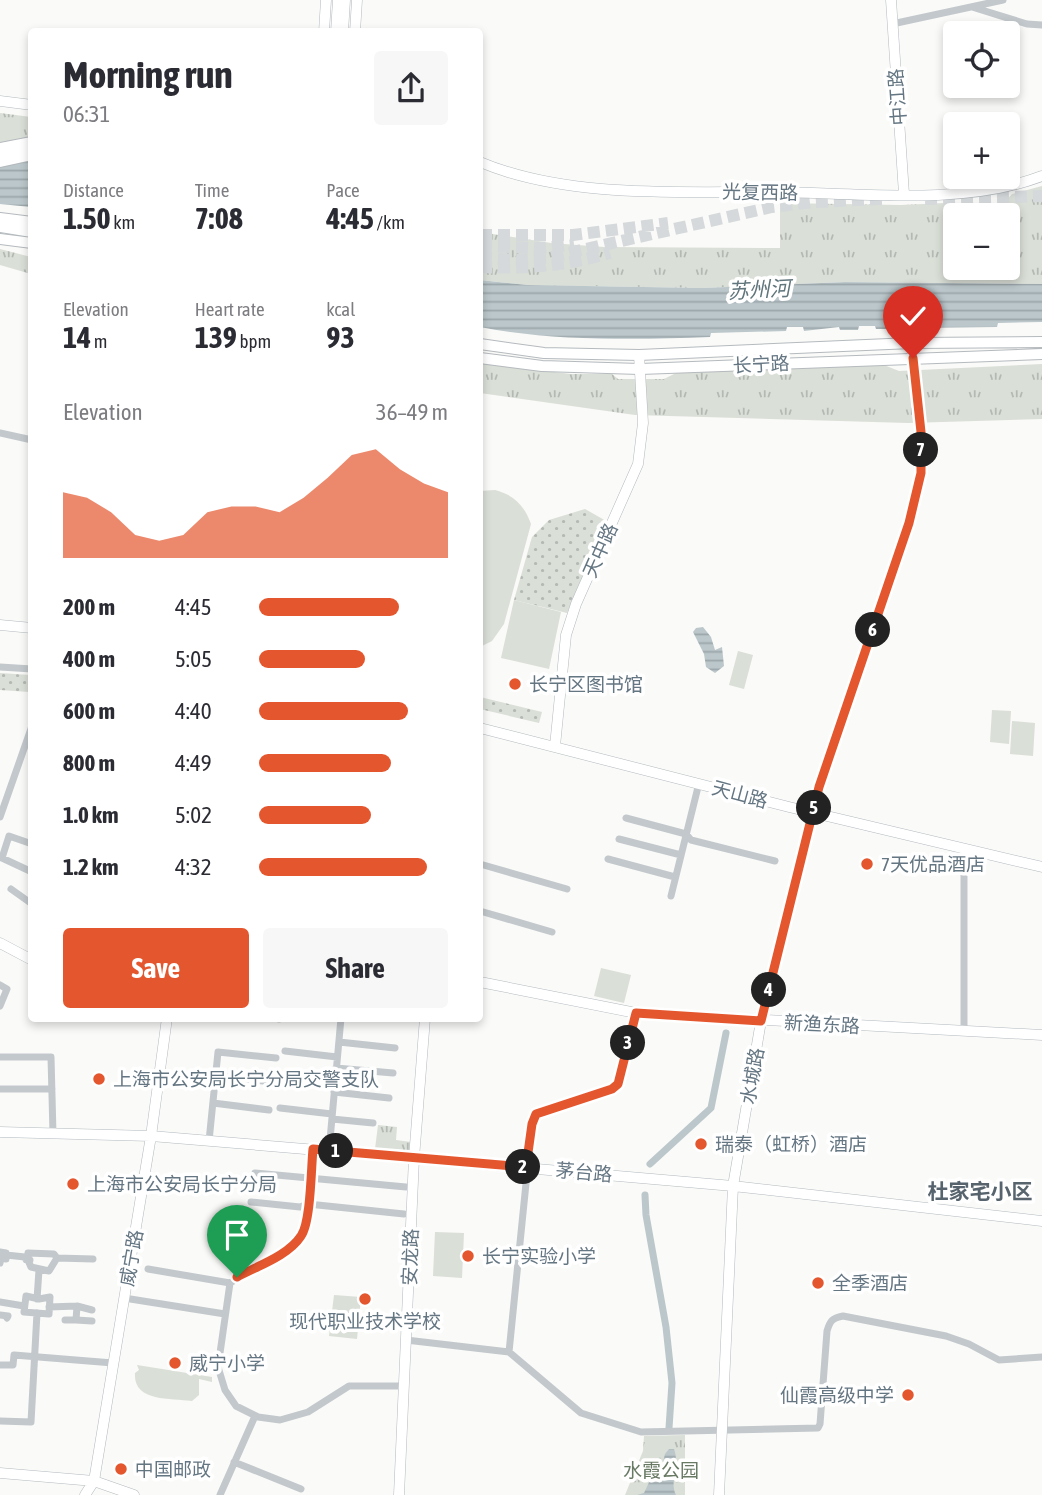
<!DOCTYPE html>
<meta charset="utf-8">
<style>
body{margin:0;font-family:"Asap Condensed","Noto Sans SC",sans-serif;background:#f7f7f7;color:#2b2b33;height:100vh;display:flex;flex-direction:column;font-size:26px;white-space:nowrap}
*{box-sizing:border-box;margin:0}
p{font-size:23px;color:#7c7c81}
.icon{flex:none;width:38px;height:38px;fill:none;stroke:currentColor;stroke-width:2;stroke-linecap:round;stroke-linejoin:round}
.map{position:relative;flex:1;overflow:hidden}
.sheet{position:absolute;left:28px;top:28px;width:455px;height:994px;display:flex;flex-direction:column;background:#fff;border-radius:7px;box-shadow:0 4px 10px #0003}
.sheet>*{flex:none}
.fabs{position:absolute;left:943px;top:21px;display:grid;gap:14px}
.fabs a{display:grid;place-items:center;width:77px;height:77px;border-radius:7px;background:#fff;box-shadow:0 4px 10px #0003;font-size:35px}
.pin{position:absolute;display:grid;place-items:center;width:60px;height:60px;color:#fff;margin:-72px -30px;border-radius:50% 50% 50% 0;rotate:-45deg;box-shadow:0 0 7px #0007}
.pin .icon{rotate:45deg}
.km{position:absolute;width:35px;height:35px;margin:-18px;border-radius:50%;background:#222;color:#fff;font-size:19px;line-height:35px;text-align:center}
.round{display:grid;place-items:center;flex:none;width:74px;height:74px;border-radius:7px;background:#f7f7f7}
.headline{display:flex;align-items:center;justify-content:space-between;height:119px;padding:0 35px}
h1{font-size:38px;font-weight:700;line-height:52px}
.metrics{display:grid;grid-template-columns:repeat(3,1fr);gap:10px;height:119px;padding:7px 35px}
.metrics div{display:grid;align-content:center}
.metrics b{font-size:30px;font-weight:700}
.metrics small{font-size:19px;font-weight:400}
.metrics p{font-size:19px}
.chart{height:196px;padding:14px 35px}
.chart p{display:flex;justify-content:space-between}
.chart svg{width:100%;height:126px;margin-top:7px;fill:#e4572e;opacity:.7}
.cta{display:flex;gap:14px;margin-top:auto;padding:14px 35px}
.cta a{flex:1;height:80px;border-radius:7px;background:#e4572e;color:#fff;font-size:28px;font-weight:700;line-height:80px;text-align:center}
.cta a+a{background:#f7f7f7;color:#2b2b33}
ul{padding:0 35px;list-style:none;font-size:23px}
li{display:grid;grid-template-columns:112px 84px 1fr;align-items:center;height:52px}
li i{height:18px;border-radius:9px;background:#e4572e}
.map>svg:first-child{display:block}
</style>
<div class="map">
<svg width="1042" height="1495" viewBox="0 0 1042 1495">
<defs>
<pattern id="grass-dots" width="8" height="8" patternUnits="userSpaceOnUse" patternTransform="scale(1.75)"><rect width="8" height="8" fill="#dadfd7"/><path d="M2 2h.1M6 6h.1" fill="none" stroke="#b4b9b4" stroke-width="1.8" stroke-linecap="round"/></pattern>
<pattern id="park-tufts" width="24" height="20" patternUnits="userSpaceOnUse" patternTransform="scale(1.75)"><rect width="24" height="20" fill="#dadfd7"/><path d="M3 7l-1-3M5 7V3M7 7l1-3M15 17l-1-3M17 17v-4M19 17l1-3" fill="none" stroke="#b4b9b4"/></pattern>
<pattern id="water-rules" width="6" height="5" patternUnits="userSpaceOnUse" patternTransform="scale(1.75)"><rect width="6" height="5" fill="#bbc7cb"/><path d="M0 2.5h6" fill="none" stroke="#9ca6aa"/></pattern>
</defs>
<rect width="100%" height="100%" fill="#fafaf8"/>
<path fill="url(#grass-dots)" d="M585,509L608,522L567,613L514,600L532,537L549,520Z
M0,673L30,675L29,692L0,690Z
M480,697L542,712L539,723L480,709Z"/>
<path fill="url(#park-tufts)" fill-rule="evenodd" d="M0,113L31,117V158L0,155Z
M1042,186V284L845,282L702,288L527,285L480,280V232L551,243L604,247L780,248V203L901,205L945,203L955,210L1001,206L1012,194ZM956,215H1008V268H956Z
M0,249L31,257V274L0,265Z
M480,363L571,374H612L618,379H664L676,373L884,365L899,371L1042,364V419L908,423L635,415L480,393Z
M378,1125L397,1127L396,1140L411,1142L410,1153L375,1149Z
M685,1435V1495H625L643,1451L644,1436Z"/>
<path fill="#dadfd7" d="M495,490C514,495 524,505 531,524L504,624L492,641L480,647V491Z
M514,600L561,612L549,669L501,658Z
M738,651L753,655L744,689L729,685Z
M992,710L1011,711L1009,744L990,742Z
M1012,721L1035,723L1033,756L1010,754Z
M601,968L631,975L624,1003L594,996Z
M435,1232L464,1233L462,1278L433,1276Z
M334,1295L361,1297L357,1339L329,1336Z
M137,1365L212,1377V1382L199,1379V1395L192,1401C170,1398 133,1402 135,1373L139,1370Z"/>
<path fill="url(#water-rules)" d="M0,161L31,162V207L0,204Z
M480,280L527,285L702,288L845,282L1042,284V322L998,323L997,327L912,328L911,325H896L895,329H876L875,326H859L858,330H840L839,327L804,331L803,327H787L786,331L711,333L710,337C636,340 552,341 480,327Z
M703,627L711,637L715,650L722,647L724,666L715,673L706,667L704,654L693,632L696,628Z
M669,1449H674C680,1464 669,1482 676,1495H637L644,1493L652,1476L660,1474L665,1454Z"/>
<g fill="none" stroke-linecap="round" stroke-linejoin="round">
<path stroke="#bbc7cb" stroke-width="7" d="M650,1164L711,1108L726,1033
M645,1195L646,1215L666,1327L672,1383L669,1428"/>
<path stroke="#d5d9db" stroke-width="12" stroke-dasharray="12 6" stroke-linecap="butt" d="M925,199L1042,196
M480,235H573L668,223
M480,246L539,248L574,245
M480,258L519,260L546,258L772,207L814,202L883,199
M480,267C529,269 563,266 610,253"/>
<defs>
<path id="secondary" d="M891,0L904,194
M324,32L326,0
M336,32L338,0
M343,32L345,0
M355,32L357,0
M0,101L32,105
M480,162C570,200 687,191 784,192C864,194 967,205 1042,176
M0,625L32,628
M480,728L789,807L1042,867
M555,746L566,635L576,604L638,464L643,423L639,355
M0,943L32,960
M480,982L636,1013L1042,1035
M0,1132L151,1136L329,1151L733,1186L1042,1221
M0,1473L94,1481L134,1495
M85,1495L94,1481L151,1136L167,1018
M399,1495L414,1158L425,1018
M719,1495L733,1186L761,1021L819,787L909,523L921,473V432L912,343"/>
<path id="primary" d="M0,218L32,222
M0,239L32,243
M480,344L544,353L639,355L912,343L1042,342
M480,358L542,366L640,369L1042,354"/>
<path id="highway" d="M0,149L32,143
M0,161L32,154
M0,226L32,231"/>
</defs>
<use href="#secondary" stroke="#b3babf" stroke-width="11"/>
<use href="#primary" stroke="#b5babe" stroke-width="12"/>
<use href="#highway" stroke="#b4b9bd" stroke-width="14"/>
<path stroke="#c3c8cc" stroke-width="7" d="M972,7L1027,24L1042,25
M892,24L1003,0
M0,433L32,440
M0,667L32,669
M0,817L32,726
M626,818L686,834L691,840L775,861
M619,839L681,855
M32,844L9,836L2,858L32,872
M964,850V1032
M608,859L675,877
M480,864L567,889
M11,889L32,904
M671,896L699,783
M480,911L552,932
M0,985L7,989L0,1006
M279,1018V1019
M339,1042L395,1048
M285,1051L337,1057
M0,1057H51L53,1134
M336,1068L393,1073
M216,1076L272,1082
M281,1080L335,1086
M0,1089H52
M334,1092L389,1098
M213,1103L269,1110
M280,1108L332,1114
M332,1119L373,1123
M209,1141L218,1052L276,1058
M313,1149L306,1224L302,1235L289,1248L230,1283L218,1367L225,1390L236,1406L258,1417L280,1420L308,1412L349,1386H404
M329,1151L341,1018
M255,1173L406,1187
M251,1202L300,1207L308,1204L404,1214
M0,1252L6,1253V1259L1,1258L0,1263
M6,1255L25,1257L26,1260H30
M57,1258L93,1259
M28,1260L31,1267L49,1271L57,1258L54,1254L28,1253
M148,1269L230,1283
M26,1296L39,1299L50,1297L49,1314L24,1312Z
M124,1298L225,1314
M37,1299L39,1270
M0,1302L24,1306
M49,1307L77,1306L92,1310
M0,1315L8,1316L7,1318
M65,1320H76L77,1306
M76,1320L92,1321
M406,1340L509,1352L581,1413L641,1432L818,1428L820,1424L827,1331C830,1321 832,1318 843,1316L946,1336L969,1344L999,1360L1042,1357
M509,1352L532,1124L536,1114L612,1089L618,1084L636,1013
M0,1365H13L14,1355L113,1363
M0,1421L31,1422L37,1313
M234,1462L301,1489
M220,1495L255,1416"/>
<use href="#secondary" stroke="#fff" stroke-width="10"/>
<use href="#primary" stroke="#fff" stroke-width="10"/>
<use href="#highway" stroke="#fff" stroke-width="12"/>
</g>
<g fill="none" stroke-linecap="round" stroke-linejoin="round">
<defs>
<path id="route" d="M237,1277C257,1266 288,1256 301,1236C311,1222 311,1168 313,1149L526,1167L532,1124L536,1114L612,1089L618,1084L636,1013L761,1021L819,787L909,523L921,473V432L913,358"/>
</defs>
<use href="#route" stroke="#fff" stroke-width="14"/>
<use href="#route" stroke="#e4572e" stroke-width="9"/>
</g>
<g fill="#e4572e" stroke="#fff" stroke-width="2.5">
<circle cx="515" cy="684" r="7"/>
<circle cx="867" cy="864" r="7"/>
<circle cx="99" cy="1079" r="7"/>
<circle cx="701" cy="1144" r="7"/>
<circle cx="73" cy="1184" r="7"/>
<circle cx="468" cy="1256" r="7"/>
<circle cx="818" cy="1283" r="7"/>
<circle cx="365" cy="1299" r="7"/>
<circle cx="175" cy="1363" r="7"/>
<circle cx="908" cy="1395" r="7"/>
<circle cx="121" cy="1469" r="7"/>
</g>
<g text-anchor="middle" stroke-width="7" stroke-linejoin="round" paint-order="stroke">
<g font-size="19" fill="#657683" stroke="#fff">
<text transform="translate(897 97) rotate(-94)" y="7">中江路</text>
<text transform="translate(760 192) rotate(1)" y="7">光复西路</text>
<text transform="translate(761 364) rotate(-3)" y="7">长宁路</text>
<text transform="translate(600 550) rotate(-66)" y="7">天中路</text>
<text transform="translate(740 794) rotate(15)" y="7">天山路</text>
<text transform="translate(822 1024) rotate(3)" y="7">新渔东路</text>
<text transform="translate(752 1076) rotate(-80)" y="7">水城路</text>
<text transform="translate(584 1172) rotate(5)" y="7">茅台路</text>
<text transform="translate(410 1257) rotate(-88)" y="7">安龙路</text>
<text transform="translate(131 1258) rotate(-80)" y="7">威宁路</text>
</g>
<g font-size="19" fill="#657683" stroke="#fff" text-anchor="start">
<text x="529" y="691">长宁区图书馆</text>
<text x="881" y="871">7天优品酒店</text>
<text x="113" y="1086">上海市公安局长宁分局交警支队</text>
<text x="715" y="1151">瑞泰（虹桥）酒店</text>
<text x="87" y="1191">上海市公安局长宁分局</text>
<text x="482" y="1263">长宁实验小学</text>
<text x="832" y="1290">全季酒店</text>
<text x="365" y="1328" text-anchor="middle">现代职业技术学校</text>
<text x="189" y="1370">威宁小学</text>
<text x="894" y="1402" text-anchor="end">仙霞高级中学</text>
<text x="135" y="1476">中国邮政</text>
</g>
<g font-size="19" fill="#687a64" stroke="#fff">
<text x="661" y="1477">水霞公园</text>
</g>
<g font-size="21" font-style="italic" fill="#60757c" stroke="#fff">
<text transform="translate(759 290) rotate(-3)" y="7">苏州河</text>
</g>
<g font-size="21" font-weight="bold" fill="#57646e" stroke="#fff">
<text x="980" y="1199">杜家宅小区</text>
</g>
</g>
</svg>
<div class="fabs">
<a><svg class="icon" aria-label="locate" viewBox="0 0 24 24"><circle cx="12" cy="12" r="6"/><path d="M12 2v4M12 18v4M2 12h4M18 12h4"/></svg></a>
<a>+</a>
<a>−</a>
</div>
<div class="pin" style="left:237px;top:1277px;background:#1e9e55"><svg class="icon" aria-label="arrive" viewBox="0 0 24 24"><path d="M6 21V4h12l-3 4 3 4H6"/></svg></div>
<div class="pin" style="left:913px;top:358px;background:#d93025"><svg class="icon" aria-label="check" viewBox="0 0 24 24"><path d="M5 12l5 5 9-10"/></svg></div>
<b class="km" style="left:336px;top:1151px">1</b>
<b class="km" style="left:523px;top:1167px">2</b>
<b class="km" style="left:628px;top:1043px">3</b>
<b class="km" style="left:769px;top:990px">4</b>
<b class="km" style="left:814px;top:808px">5</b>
<b class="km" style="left:873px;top:630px">6</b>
<b class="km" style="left:921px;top:450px">7</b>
<section class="sheet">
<div class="headline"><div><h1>Morning run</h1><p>06:31</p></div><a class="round"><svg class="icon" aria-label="share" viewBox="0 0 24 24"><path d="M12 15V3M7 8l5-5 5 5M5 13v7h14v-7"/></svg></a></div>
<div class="metrics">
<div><p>Distance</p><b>1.50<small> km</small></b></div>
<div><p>Time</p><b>7:08</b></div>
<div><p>Pace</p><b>4:45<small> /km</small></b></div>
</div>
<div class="metrics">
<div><p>Elevation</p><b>14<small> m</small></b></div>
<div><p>Heart rate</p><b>139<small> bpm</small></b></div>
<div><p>kcal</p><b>93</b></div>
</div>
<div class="chart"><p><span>Elevation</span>36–49 m</p>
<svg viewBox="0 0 160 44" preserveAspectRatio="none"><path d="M0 44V21L10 23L20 28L30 36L40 38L50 36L60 28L70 26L80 26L90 28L100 23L110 16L120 8L130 6L140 13L150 18L160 21V44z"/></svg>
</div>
<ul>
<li><b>200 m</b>4:45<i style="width:74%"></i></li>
<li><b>400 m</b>5:05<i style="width:56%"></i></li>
<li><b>600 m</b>4:40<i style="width:79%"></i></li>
<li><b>800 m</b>4:49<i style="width:70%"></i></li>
<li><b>1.0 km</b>5:02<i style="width:59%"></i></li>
<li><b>1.2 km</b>4:32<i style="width:89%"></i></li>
</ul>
<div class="cta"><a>Save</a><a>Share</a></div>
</section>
</div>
